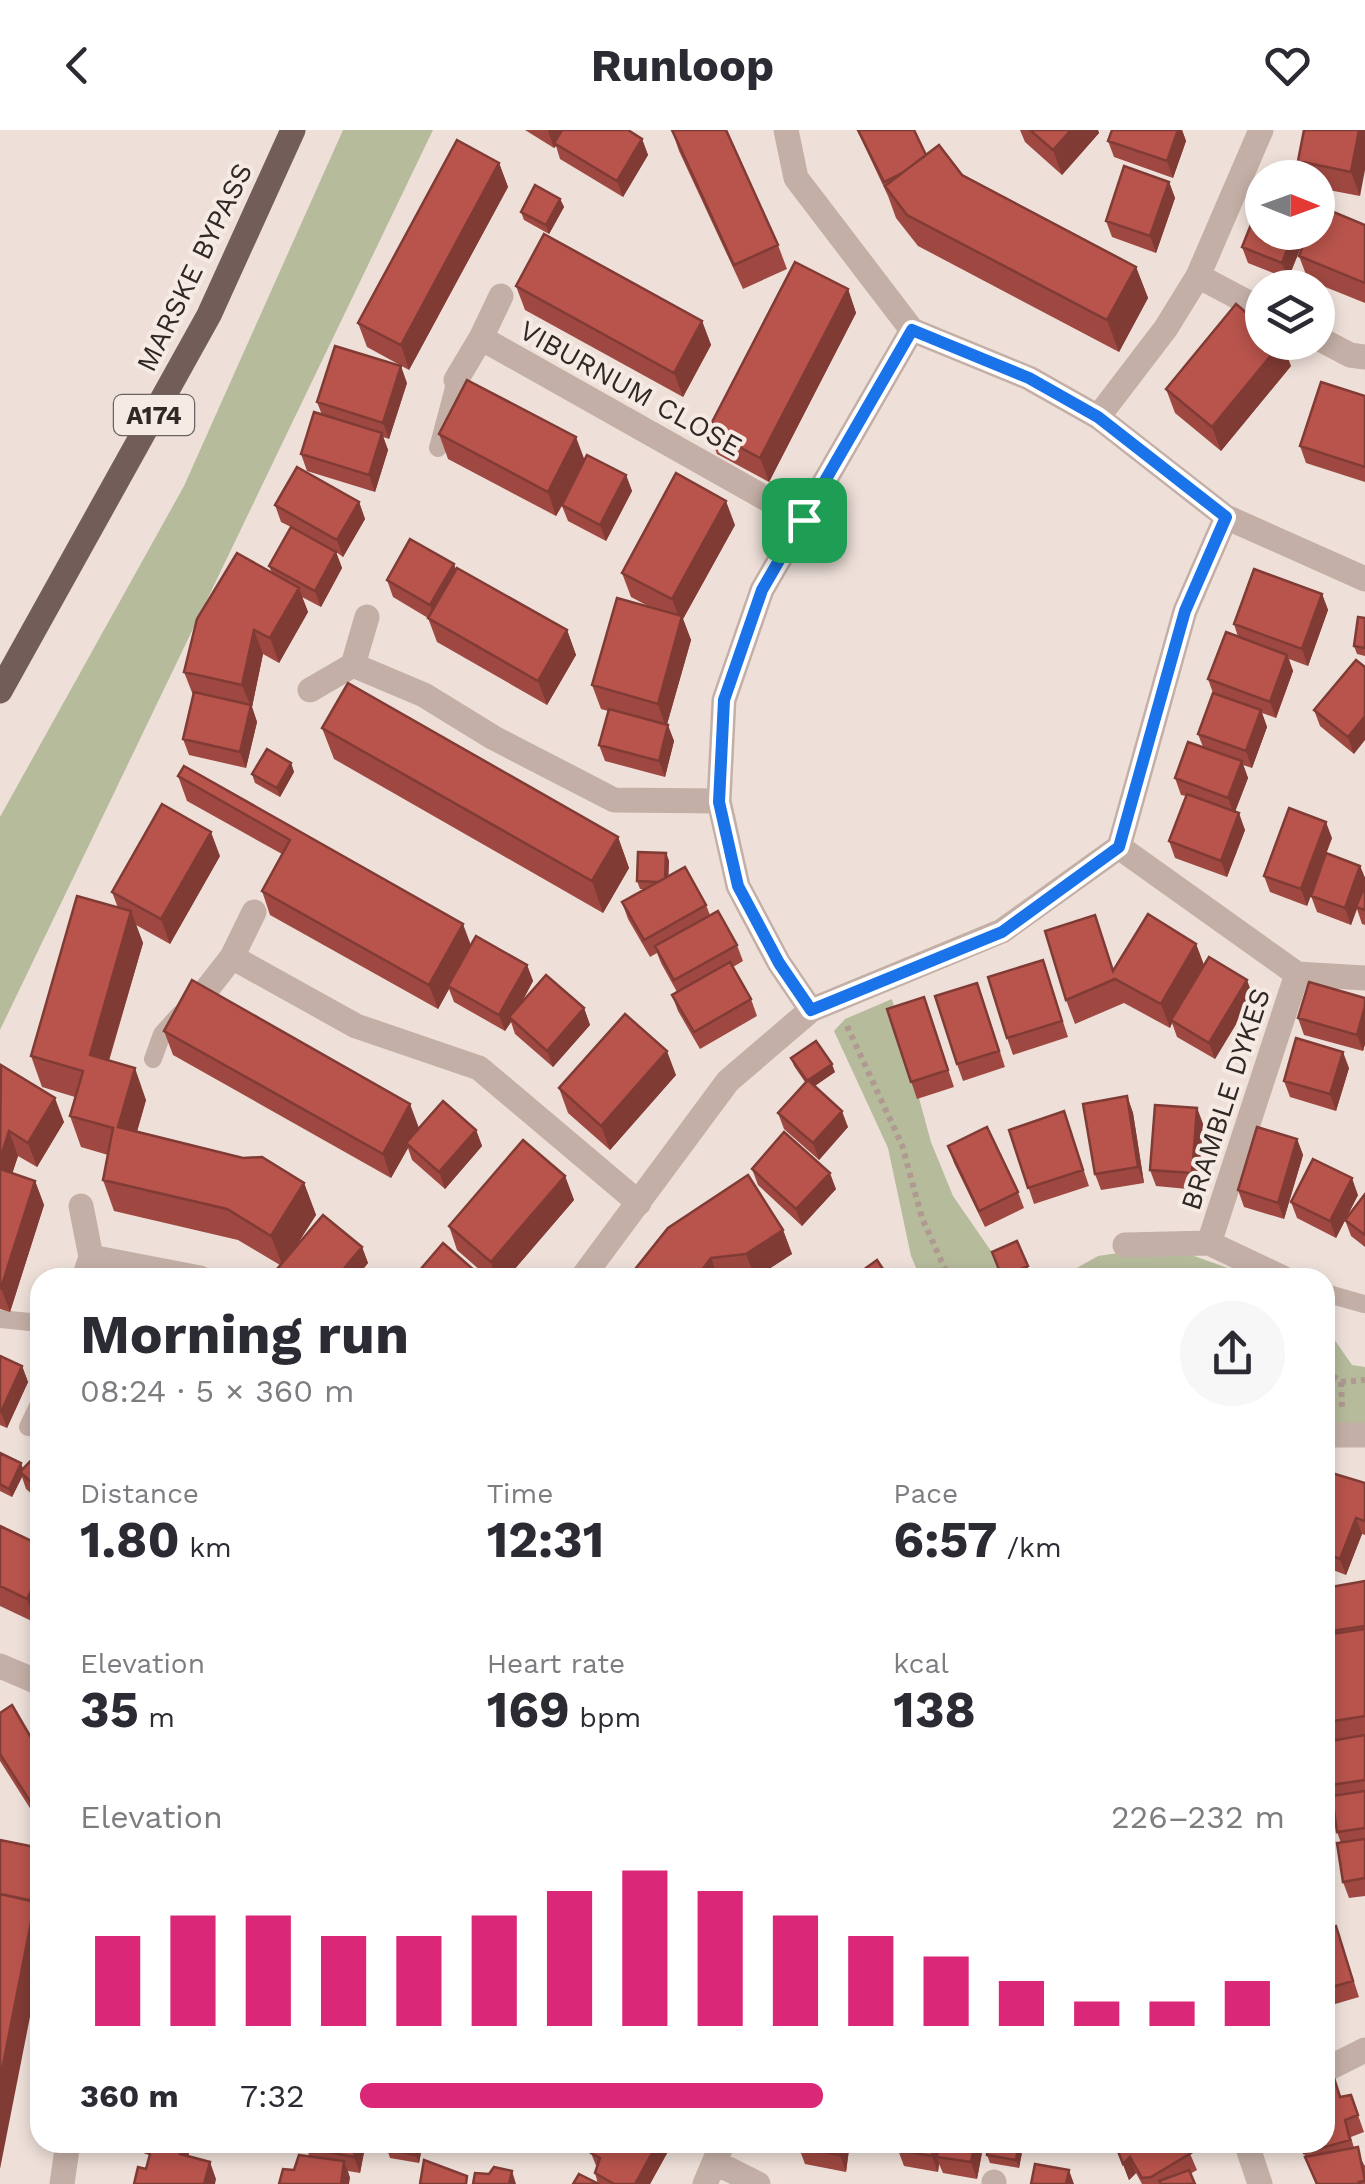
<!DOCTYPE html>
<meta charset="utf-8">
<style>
body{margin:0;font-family:"Work Sans",sans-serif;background:#f7f7f7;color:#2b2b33;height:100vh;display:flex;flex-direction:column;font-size:38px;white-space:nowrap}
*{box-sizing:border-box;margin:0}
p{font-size:32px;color:#7c7c81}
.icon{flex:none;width:55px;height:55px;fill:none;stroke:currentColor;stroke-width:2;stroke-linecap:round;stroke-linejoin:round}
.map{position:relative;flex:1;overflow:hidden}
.drawer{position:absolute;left:30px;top:1138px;width:1305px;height:885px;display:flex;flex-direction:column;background:#fff;border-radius:30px;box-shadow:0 5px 15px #0003}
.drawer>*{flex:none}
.needle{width:65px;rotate:91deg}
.fabs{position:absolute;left:1245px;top:30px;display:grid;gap:20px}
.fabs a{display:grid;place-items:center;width:90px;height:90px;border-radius:50%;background:#fff;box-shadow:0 5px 15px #0003;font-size:50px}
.pin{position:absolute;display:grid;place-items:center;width:85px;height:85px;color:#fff;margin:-42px;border-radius:20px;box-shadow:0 5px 15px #0006}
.round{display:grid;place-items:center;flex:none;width:105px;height:105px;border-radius:52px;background:#f7f7f7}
.summary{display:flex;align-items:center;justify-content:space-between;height:170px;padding:0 50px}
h1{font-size:55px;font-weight:700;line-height:75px}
.metrics{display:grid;grid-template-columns:repeat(3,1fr);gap:15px;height:170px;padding:10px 50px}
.metrics div{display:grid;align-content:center}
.metrics b{font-size:50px;font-weight:700}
.metrics small{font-size:28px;font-weight:400}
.metrics p{font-size:28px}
.chart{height:280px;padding:20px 50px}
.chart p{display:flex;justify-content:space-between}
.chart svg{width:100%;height:180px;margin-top:10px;stroke:#db2777;stroke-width:6}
ul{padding:0 50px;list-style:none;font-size:32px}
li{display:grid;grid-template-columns:160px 120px 1fr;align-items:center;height:75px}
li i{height:25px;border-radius:12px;background:#db2777}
header{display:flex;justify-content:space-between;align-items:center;height:130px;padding:0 50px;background:#fff;font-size:45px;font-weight:700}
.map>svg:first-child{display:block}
</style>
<header><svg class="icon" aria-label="back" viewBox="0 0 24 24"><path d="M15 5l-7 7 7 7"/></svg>Runloop<svg class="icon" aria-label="heart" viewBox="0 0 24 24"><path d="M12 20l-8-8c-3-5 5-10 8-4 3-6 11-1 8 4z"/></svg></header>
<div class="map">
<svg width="1365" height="2054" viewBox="0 0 1365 2054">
<rect width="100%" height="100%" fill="#eee0d9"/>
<path fill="#b5bb9b" d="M343,0H433L0,900V687L184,356Z
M892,869L931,1012L953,1066L1009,1147H920L911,1126L888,1018L834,901L845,889Z
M1125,1122L1194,1126L1253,1147L1059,1148L1098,1126Z
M1325,1196L1352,1235L1365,1237V1294L1325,1293Z"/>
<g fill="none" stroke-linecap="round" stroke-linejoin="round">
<path stroke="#b09991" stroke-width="6" stroke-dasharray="5 5" stroke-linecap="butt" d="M847,896L902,1015L922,1088L949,1148
M1325,1240L1341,1252L1365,1250
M1341,1252L1342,1279"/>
<path stroke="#c4afa6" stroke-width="18" d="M438,318L456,250
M153,929L162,904L180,884
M1325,1163L1364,1174
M0,1189L40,1193
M28,1297L40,1272"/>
<path stroke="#c4afa6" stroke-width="25" d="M786,0L796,48L912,200L1029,248L1098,287L1226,387
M1198,146L1262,180
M481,208L501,166
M1318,208L1350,225L1365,227
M456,250L481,208L804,390
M1098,287L1166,198L1198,146L1261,0
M353,535L367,487
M310,560L353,535L424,565L494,608L614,670L719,671
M1119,717L1297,844L1365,848
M232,827L254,782
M197,872L232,827L356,896L479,938L639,1073
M811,880L779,833L738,756L719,671L724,570L762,460L912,200
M81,1076L91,1127
M1209,1113L1283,1148
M1125,1115L1209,1113L1297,844
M84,1148L91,1127L200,1148
M582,1148L728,951L811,880L1002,801L1119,717L1185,481L1226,387L1365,449
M1325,1305H1365
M0,1536L40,1553
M1325,1940L1365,1920
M1246,2012L1260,2054
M716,2033L758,2054
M62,2054L68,2012
M705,2054L723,2012
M994,2054V2052"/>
<path stroke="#725d59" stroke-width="25" d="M0,561L209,185L293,0"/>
</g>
<path fill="#9e4841" d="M525,0H628L642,9L648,25L623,67L560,29L556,16L554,18Z
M672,0L778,115L787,139L743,159L679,21Z
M857,0H914L926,25L1136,137L1148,168L1119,222L918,116L896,88L888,66Z
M1020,0H1098L1099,3L1062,45L1025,12Z
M1112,0H1182L1186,11L1173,48L1114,27L1108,11Z
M1365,0L1360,66L1318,58V48H1304L1298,31Z
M499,33L508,57L409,240L367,217L358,193Z
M1169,52L1175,68L1156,123L1112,107L1106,91Z
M560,69L564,77L549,104L524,90L521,82Z
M1365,95V173L1308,150L1299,126Z
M1262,102H1307L1288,149L1248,133L1242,117Z
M516,156L702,191L711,215L683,267L525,180Z
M848,159L856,183L769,352L717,324L708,300Z
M1291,236L1221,321L1175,283L1166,259Z
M407,253L389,309L383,307L388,320L375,362L307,341L301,324L322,285L317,272Z
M1365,266V352L1306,333L1300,316Z
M439,304L584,330L626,345L632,361L606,411L568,391L562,376L556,386L448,329Z
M359,372L365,389L343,427L336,422L342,438L321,477L302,467L308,482L279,533L263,524L252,577L257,592L246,638L189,625L183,609L193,565L184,542L272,443L269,436L291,397L281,392L275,375Z
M735,395L683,489L691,510L667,594L674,611L665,647L605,631L599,615L608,581L601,579L592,555L650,477L631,467L622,443Z
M454,434L456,440L567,500L576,525L547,575L437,512L428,488L393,467L387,450Z
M1322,464L1328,480L1308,536L1289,529L1293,541L1276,588L1262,583L1267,597L1252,638L1243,635L1248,648L1235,682L1245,700L1227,747L1175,728L1169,711L1186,666L1181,665L1175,648L1203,617L1198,604L1213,563L1208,549L1238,507L1234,494Z
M1365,488V526L1357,524L1354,516Z
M1356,530L1354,624L1320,596L1314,580Z
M322,598L618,707L629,738L603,783L334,629Z
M291,633L294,642L280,667L255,653L252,644Z
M184,636L471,815L527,835L533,851L521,874L584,878L590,895L553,937L515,904L511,892L505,901L454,872L449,859L438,879L270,785L262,761L282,724L187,671L178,646Z
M1332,708L1326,723L1360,736L1365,748V795L1362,794L1357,779L1351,795L1317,782L1311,766L1316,752L1307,776L1270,762L1264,746Z
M666,723L669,731L668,746L706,775L710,785L737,815L743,831L733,837L751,869L757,886L700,919L678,881L672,865L677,862L661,833L657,823L650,827L628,789L622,772L645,759H640L637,751Z
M220,726L170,814L136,795L143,813L109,931L146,970L137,1002L304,1053L316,1085L295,1117H362L368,1133L356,1148H281L278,1138L280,1135L238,1110L114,1081L103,1050L108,1025L81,1017L70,986L75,967L42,957L31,926L118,778L112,762Z
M1095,785L1113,840L1196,814L1204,835L1253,866L1215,929L1177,907L1172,893L1170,898L1124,873L1075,894L1066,870Z
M1043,830L1068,907L1013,925L1007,908Z
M924,867L954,957L917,969L887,879Z
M1365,868V914L1363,921L1304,905L1298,888Z
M983,869L1005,937L963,951L957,934Z
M164,901L419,998L476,1000L482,1016L445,1059L412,1030L408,1018L391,1048L173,925Z
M791,928L835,942L815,956L848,997L819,1030L784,999L778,983L805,952L794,936Z
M0,937L64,992L37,1037L18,1026L12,1043L35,1051L44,1075L10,1182L0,1179Z
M1349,938L1336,981L1290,967L1284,951Z
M676,945L610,1020L568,983L559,958Z
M1127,966L1133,983L1144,1053L1101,1060L1095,1044Z
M1197,978L1203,994L1198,1060L1156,1056L1150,1040Z
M1064,981L1089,1056L1034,1074L1009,1000Z
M1297,1009L1303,1025L1284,1089L1244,1077L1238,1060Z
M948,1016L1018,1062L1024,1078L985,1097L954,1033Z
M752,1039L836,1059L802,1096L758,1055Z
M565,1046L574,1070L507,1148H489L457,1120L449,1096Z
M1365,1064V1117L1351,1106L1345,1090Z
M1358,1065L1336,1108L1297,1088L1291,1072Z
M783,1100L792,1124L755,1148H628Z
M1017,1111L1031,1145L1024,1148H1002Z
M0,1226L22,1236L28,1252L7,1298L0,1295Z
M40,1321V1371L26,1359L22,1347L12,1367L0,1361V1323L23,1339Z
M1325,1341L1365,1353V1405L1362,1404L1346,1445L1325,1437Z
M0,1396L40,1415V1485L36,1493L0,1476Z
M1365,1451V1766L1349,1768L1343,1752L1341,1713L1337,1702L1335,1666L1331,1655L1335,1610L1328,1592L1325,1573V1458Z
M0,1583L40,1623V1694L0,1631Z
M1336,1796L1359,1867L1325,1877V1799Z
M1351,1965L1364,2002L1351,2007L1354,2018L1365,2036V2054H1316L1305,2027L1302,2012L1340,1967Z
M300,2012H366L360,2043L348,2041L350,2048L294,2040L309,2026L307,2018L301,2017Z
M423,2012L419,2033L390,2028L387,2019Z
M596,2012H670L671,2016L650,2054H573H598L595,2043L597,2038L591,2023Z
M799,2012H850L846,2042L805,2034L799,2018Z
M984,2012L977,2049L943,2043L939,2034L938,2042L904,2036L898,2020Z
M1024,2012L1019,2038L990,2033L987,2025Z
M1117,2012H1185L1197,2040L1190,2044L1195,2054H1142L1136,2043L1129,2050L1116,2016L1119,2014Z"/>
<path fill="#813b35" d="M548,0H566L554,13L556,16L554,18Z
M1071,0H1098L1099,3L1062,45L1053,20Z
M1178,0H1182L1186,11L1173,48L1167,31Z
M1359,0H1365V40L1360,66L1351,42Z
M642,9L648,25L623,67L617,51Z
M499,33L508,57L409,240L401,215Z
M1169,52L1175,68L1156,123L1150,106Z
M560,69L564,77L549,104L546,95Z
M1294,102H1307L1288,149L1282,133Z
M1136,137L1148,168L1119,222L1107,190Z
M848,159L856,183L769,352L760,328Z
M702,191L711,215L683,267L674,243Z
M1282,212L1291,236L1221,321L1212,297Z
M401,236L407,253L389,309L383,293Z
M382,303L388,320L375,362L369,345Z
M576,307L585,331L556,386L548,362Z
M626,345L632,361L606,411L600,395Z
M726,371L735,395L683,489L691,510L666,598L658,574L681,492L672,469Z
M359,372L365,389L343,427L337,410Z
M336,422L342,438L321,477L315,461Z
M454,434L460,451L436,492L430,475Z
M299,458L308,482L279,533L270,508Z
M1322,464L1328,480L1308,536L1302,519Z
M254,500L263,524L252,577L257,592L246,638L240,622L251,577L242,555Z
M567,500L576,525L547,575L538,551Z
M1287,525L1293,541L1276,588L1270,572Z
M1261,580L1267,597L1252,638L1246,621Z
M1365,586V610L1354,624L1348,607Z
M668,595L674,611L665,647L659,631Z
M1242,631L1248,648L1234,684L1228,668Z
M291,633L294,642L280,667L277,658Z
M1239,683L1245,700L1227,747L1221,731Z
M1326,692L1332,708L1307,776L1301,759Z
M211,702L220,726L170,814L161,789Z
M618,707L629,738L603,783L592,751Z
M666,723L669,731L668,760L665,752Z
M1360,736L1365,748V756L1351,795L1345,778Z
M131,781L143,813L101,956L90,925Z
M463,794L472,818L448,856L449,859L438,879L429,855Z
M1196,814L1205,838L1171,890L1172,893L1170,898L1161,874Z
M527,835L533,851L512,890L509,887L511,892L505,901L499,885Z
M1247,850L1253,866L1215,929L1209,913Z
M1365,876V914L1363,921L1357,905Z
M584,878L590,895L553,937L547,921Z
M667,921L676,945L610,1020L601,996Z
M1343,922L1349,938L1336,981L1330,964Z
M832,934L835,942L810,959L807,951Z
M135,938L146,970L129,1028L118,997Z
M1127,966L1133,983L1144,1053L1138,1037Z
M55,968L64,992L37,1037L28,1013Z
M410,974L419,998L406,1013L408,1018L391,1048L383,1024Z
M1197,978L1203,994L1198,1060L1192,1043Z
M842,981L848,997L819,1030L813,1013Z
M476,1000L482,1016L445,1059L439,1042Z
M9,1001L18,1026L6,1063L0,1047V1029Z
M1297,1009L1303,1025L1284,1089L1278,1073Z
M830,1043L836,1059L802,1096L796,1079Z
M565,1046L574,1070L507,1148H496L491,1132Z
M1352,1048L1358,1065L1336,1108L1330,1091Z
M35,1051L44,1075L10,1182L1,1158Z
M304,1053L316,1085L283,1137L271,1106Z
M783,1100L792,1124L755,1148L746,1124Z
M362,1117L368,1133L356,1148H336Z
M711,1128L718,1148H696Z
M22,1236L28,1252L7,1298L1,1282Z
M21,1333L24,1341L20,1342L22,1347L12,1367L9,1359Z
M1356,1388L1362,1404L1346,1445L1340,1429Z
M40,1442V1485L36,1493L27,1469Z
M40,1675V1694L35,1679Z
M40,1741V1836L0,2039V1950Z
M182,2012H191L186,2040L180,2024Z
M357,2012H366L360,2043L354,2027Z
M419,2012H423L419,2033L416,2025Z
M658,2012H670L671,2016L650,2054H635Z
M842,2012H850L846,2042L840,2025Z
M934,2012H943L937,2027L939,2034L938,2042L932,2026Z
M975,2012H984L977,2049L971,2032Z
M1019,2012H1024L1019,2038L1016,2030Z
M1130,2027L1136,2043L1129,2050L1123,2034Z
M344,2031L350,2048L349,2054H341Z
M210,2032L216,2049L215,2054H204Z
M1069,2040L1074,2054H1066Z
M512,2041L516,2054H509Z"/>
<path fill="#b8544c" stroke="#813b35" stroke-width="2.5" d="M562,0H628L642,9L617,51L554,13Z
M672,0H726L778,115L734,135Z
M858,0H914L926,25L902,43L884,52Z
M1030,0H1071L1053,20Z
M1112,0H1178L1167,31L1108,11Z
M1304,0H1359L1351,42L1298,31Z
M457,10L499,33L401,215L358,193Z
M939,15L962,45L1136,137L1107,190L907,85L885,56Z
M1124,36L1169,52L1150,106L1106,91Z
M535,55L560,69L546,95L521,82Z
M1262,67V102H1294L1282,133L1242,117Z
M1319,76L1365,95V153L1299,126L1308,102H1318Z
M544,104L702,191L674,243L516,156Z
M795,132L848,159L760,328L708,300Z
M1236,174L1262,196V212H1282L1212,297L1166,259Z
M335,216L401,236L383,293L317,272Z
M467,250L576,307L548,362L439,304Z
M1321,252L1365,266V337L1300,316Z
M314,282L382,303L369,345L301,324Z
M587,325L626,345L600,395L562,375Z
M297,337L359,372L337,410L275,375Z
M676,343L726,371L672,469L622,443Z
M291,397L336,422L315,461L269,436Z
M410,409L454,434L430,475L387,450Z
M237,423L299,458L270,508L254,500L242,555L184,542L197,489Z
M457,438L567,500L538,551L428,488Z
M1254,439L1322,464L1302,519L1234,494Z
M617,468L682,486L658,574L592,555Z
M1358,487L1365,488V518L1354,516Z
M1226,502L1287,525L1270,572L1208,549Z
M1356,530L1365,537V586L1348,607L1314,580Z
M348,553L618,707L592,751L322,598Z
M194,562L251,575L240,622L183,609Z
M1213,563L1261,580L1246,621L1198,604Z
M609,579L668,595L659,631L599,615Z
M1188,612L1242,631L1228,668L1175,648Z
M267,619L291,633L277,658L252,644Z
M184,636L463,794L429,855L262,761L290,710L178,646Z
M1187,664L1239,683L1221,731L1169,711Z
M162,674L211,702L161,789L112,762Z
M1289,678L1326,692L1301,759L1264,746Z
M638,722L666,723L665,748L658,752L637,751Z
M1326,723L1360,736L1345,778L1311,766Z
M685,737L706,775L644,810L622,772Z
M1365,755V780L1356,777Z
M77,766L131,781L90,925L135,938L118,997L243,1028L262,1027L304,1053L271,1106L227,1079L103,1050L113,998L70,986L83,941L31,926Z
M718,781L737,815L674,850L655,816Z
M1148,784L1196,814L1161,874L1115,849L1066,870L1045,801L1095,785L1113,841Z
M476,806L527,835L499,885L448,856Z
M1209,827L1247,850L1209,913L1171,890Z
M1043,830L1062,891L1007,908L988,847Z
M730,832L751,869L694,902L672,865Z
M546,845L584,878L547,921L509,887Z
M192,850L410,974L383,1024L164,901Z
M1309,852L1365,868V876L1357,905L1298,888Z
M977,853L999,921L957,934L935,866Z
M924,867L948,940L911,952L887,879Z
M625,884L667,921L601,996L559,958Z
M1296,908L1343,922L1330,964L1284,951Z
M816,911L832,934L807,951L791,928Z
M1,935L55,968L28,1013L9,1001L0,1029Z
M808,950L842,981L813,1013L778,983Z
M1127,966L1138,1037L1095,1044L1083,974Z
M443,971L476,1000L439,1042L406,1013Z
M1155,975L1197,978L1192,1043L1150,1040Z
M1064,981L1083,1040L1028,1058L1009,1000Z
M987,997L1018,1062L979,1081L948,1016Z
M1257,997L1297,1009L1278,1073L1238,1060Z
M784,1002L830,1043L796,1079L752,1039Z
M523,1010L565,1046L491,1132L449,1096Z
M1313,1029L1352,1048L1330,1091L1291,1072Z
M0,1039L35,1051L1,1158L0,1157Z
M748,1045L783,1100L746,1124L711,1128L696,1148H628L668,1098Z
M1365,1064V1105L1345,1090Z
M323,1085L362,1117L336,1148H289L278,1138Z
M1017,1111L1028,1136L1002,1147L992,1122Z
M443,1113L483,1148H427L419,1141Z
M877,1130L889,1148H852Z
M0,1226L22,1236L1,1282L0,1281Z
M40,1321V1360L20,1342Z
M0,1323L21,1333L9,1359L0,1354Z
M1325,1341L1365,1353V1391L1356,1388L1340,1429L1325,1423Z
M0,1396L40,1415V1442L27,1469L0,1456Z
M1365,1451V1496L1325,1502V1458Z
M1365,1499V1586L1328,1592L1325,1573V1505Z
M12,1575L40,1623V1675L35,1679L0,1624V1583Z
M1365,1605V1650L1331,1655L1325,1612Z
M1365,1661V1698L1337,1702L1332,1666Z
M1365,1709V1748L1343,1752L1337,1713Z
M0,1710L40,1718V1741L34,1771L0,1764Z
M0,1764L35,1772L0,1950Z
M1336,1796L1353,1851L1325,1859V1799Z
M1334,1948L1340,1967L1351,1965L1358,1985L1345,1990L1350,2010L1304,2023L1302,2012H1325V1951Z
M147,2012H182L180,2024L210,2032L204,2054H134L138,2037L146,2039L150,2024L144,2022Z
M308,2012H357L354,2027L307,2018Z
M388,2012H419L416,2025L387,2019Z
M596,2012H658L635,2054H614L595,2043L600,2028L591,2023Z
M799,2012H842L840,2025L799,2018Z
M899,2012H934L932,2026L898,2020Z
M939,2012H975L971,2032L937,2027Z
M989,2012H1019L1016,2030L987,2025Z
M1122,2012H1185L1191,2023L1151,2047L1142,2048L1130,2027L1123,2034L1116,2016Z
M1358,2017L1365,2051L1359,2052L1360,2054H1317L1305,2027Z
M299,2025L344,2031L341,2054H279L283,2039L294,2040Z
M424,2030L467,2046L466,2054H420Z
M1035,2034L1069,2040L1066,2054H1031Z
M494,2037L512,2041L509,2054H473L475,2043L489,2044Z
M1189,2040L1195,2054H1161L1159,2051Z
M579,2044L599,2054H573Z"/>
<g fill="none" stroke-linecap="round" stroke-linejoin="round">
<defs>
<path id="route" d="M912,200L1029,248L1098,287L1226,387L1185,481L1119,717L1002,802L811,880L779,833L738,756L719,672L724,570L762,460Z"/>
</defs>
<use href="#route" stroke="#fff" stroke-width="20"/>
<use href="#route" stroke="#1a73e8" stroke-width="12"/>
</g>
<g text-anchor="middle" stroke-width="8" stroke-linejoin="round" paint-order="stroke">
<rect fill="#f6ebe4" stroke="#6c625f" stroke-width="2.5" x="114" y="265" width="80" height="40" rx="8"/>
<g font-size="25" font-weight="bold" fill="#312826">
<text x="154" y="294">A174</text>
</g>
<g font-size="28" fill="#312826" stroke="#f6ebe4">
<text transform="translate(194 137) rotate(-64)" y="10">MARSKE BYPASS</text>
<text transform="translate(631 258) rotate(29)" y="10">VIBURNUM CLOSE</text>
<text transform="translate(1225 969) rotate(-72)" y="10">BRAMBLE DYKES</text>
</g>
</g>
</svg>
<div class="fabs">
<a><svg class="needle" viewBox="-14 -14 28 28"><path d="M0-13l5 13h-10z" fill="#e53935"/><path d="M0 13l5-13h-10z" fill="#7c7c81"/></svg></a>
<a><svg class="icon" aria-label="layers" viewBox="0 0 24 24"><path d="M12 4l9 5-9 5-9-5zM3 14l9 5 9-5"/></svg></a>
</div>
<div class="pin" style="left:804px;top:390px;background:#1e9e55"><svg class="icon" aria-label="arrive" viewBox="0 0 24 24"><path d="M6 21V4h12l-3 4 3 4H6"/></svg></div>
<section class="drawer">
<div class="summary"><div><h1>Morning run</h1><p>08:24 · 5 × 360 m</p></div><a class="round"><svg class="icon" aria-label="share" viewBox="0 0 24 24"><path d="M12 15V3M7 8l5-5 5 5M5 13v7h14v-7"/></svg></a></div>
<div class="metrics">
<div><p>Distance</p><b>1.80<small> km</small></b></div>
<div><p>Time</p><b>12:31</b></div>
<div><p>Pace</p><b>6:57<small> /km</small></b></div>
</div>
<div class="metrics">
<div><p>Elevation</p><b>35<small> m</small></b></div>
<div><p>Heart rate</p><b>169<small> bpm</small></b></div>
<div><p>kcal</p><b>138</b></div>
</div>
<div class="chart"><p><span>Elevation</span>226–232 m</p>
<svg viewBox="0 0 160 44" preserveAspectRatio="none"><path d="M5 44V22M15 44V17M25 44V17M35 44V22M45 44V22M55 44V17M65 44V11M75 44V6M85 44V11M95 44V17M105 44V22M115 44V27M125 44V33M135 44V38M145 44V38M155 44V33"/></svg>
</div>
<ul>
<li><b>360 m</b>7:32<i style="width:50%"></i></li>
</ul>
</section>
</div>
